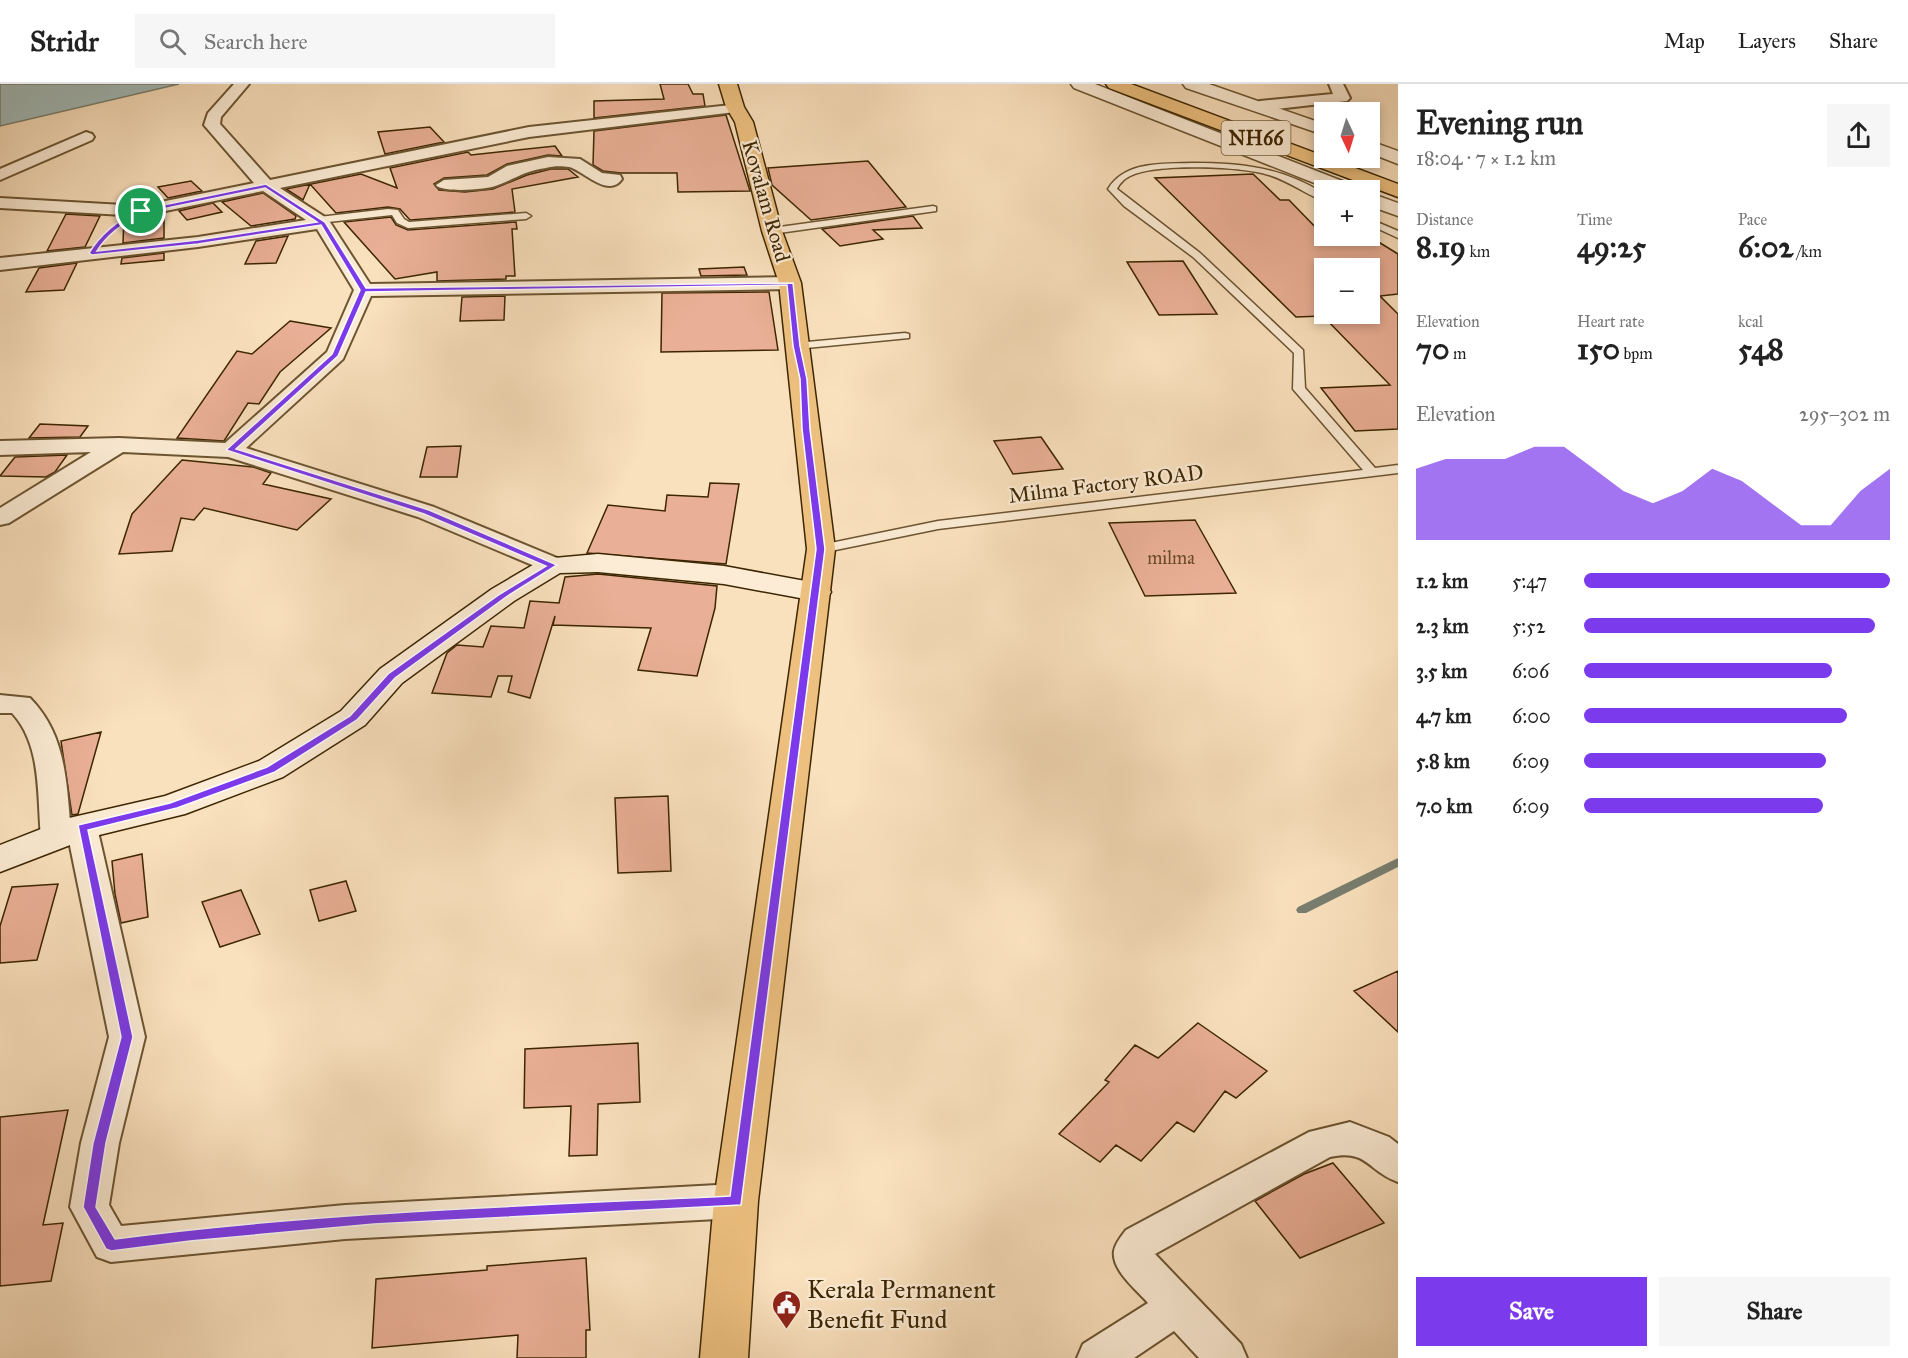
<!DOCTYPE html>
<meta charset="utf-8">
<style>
body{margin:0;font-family:"IM FELL Great Primer",serif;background:#f6f6f6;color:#222;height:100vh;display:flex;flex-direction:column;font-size:22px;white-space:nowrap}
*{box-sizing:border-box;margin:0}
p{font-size:20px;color:#767676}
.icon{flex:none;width:33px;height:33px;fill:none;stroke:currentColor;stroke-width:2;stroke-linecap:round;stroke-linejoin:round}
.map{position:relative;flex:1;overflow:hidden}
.sheet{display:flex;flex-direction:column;background:#fff;width:510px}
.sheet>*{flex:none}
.needle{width:39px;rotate:176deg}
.buttons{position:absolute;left:1314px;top:18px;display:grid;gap:12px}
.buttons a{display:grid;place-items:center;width:66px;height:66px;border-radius:0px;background:#fff;box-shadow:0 3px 9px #0003;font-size:30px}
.pin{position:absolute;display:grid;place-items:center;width:51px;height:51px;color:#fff;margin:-26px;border:3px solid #fff;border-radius:50%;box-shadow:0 2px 6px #0007}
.round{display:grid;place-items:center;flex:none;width:63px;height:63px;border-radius:0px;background:#f6f6f6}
.headline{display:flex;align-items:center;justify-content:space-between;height:102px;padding:0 18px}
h1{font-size:33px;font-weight:800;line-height:45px}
.metrics{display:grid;grid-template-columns:repeat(3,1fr);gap:9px;height:102px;padding:6px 18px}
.metrics div{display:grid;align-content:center}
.metrics b{font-size:30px;font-weight:800}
.metrics small{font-size:16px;font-weight:400}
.metrics p{font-size:16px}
.chart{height:168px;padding:12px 18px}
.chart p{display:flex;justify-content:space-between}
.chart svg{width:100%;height:108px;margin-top:6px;fill:#7c3aed;opacity:.7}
.primary-button{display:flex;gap:12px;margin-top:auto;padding:12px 18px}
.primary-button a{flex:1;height:69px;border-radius:0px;background:#7c3aed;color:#fff;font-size:24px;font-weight:800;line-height:69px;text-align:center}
.primary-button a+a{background:#f6f6f6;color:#222}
ul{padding:0 18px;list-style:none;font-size:20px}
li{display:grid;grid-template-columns:96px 72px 1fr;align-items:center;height:45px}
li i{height:15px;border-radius:8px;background:#7c3aed}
header{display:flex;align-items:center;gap:36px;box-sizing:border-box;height:84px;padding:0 30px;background:#fff;border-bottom:2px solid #e0e0e0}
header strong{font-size:28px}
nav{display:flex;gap:33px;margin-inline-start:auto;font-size:21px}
.search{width:420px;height:54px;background:#f6f6f6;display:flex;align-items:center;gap:15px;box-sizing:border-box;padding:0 21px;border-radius:0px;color:#767676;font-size:22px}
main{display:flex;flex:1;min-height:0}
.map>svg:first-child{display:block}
</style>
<header>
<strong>Stridr</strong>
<div class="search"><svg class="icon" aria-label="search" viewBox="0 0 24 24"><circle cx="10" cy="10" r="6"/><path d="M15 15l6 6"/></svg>Search here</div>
<nav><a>Map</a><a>Layers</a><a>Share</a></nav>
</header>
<main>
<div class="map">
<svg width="1398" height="1274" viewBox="0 0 1398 1274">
<rect width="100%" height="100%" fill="#fae1be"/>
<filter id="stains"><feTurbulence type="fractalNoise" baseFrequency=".00333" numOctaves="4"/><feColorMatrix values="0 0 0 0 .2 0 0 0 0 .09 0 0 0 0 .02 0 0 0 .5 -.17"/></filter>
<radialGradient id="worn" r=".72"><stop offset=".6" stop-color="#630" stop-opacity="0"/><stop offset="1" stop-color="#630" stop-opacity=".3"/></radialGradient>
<path fill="#a1bbba" stroke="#797f70" stroke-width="1.5" d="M0,0H179L0,42Z"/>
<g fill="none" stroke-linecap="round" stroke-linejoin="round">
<path fill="#797f70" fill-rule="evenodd" d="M1398,774V783L1306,829H1298L1296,826L1298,823Z"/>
</g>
<path fill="#eab097" stroke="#3d2602" stroke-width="1.5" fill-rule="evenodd" d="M660,0H688L693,10H703L705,22L594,34V17L664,15Z
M726,31L750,107L678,108L677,89H621L603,87L593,81L594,47Z
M430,43L444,58L385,70L378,48Z
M555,62L562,72L548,71L507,80L487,91L444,94L434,100L439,106L465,108L493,105L527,91L551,85H568L578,93L512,105L515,128L410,136L400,125L388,123L336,129L310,100L303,116L286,105L361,90L397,104L390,84L468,68L471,71Z
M868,77L906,123L811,136L772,101L768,84Z
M1253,90L1280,116H1289L1324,152H1369L1398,170V210L1380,212L1398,230V345L1355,347L1321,304L1390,301L1323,232L1296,233L1155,94ZM1324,184H1370V230H1324Z
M191,97L202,107L168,114L158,103Z
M263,109L296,132L295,135L251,142L222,118Z
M213,119L222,128L187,136L179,127Z
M66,130L100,132L85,163L47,167Z
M164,130V154L123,159L124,133L141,134Z
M913,132L922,144L873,146L883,155L840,162L822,145Z
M391,133L396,141L408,146L516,138L517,145H512L515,192H506V195L437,197V188L395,195L344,138Z
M288,152L276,179L245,180L256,157Z
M164,169V176L121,180L122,174Z
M1183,177L1217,230L1159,231L1127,178Z
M77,179L64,206L26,208L39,184Z
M744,183L747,191L701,192L699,185Z
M769,208L778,266L661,268L662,209Z
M505,212L504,236L460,237L462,213Z
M290,237L331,244L280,288L259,320L248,319L224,357L177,354L237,267L252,270Z
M40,340L88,342L80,353L29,354Z
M1041,353L1063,385L1013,390L994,357Z
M461,362L457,393H420L427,363Z
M67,371L55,388L46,393L0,392L15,373Z
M182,376L253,383L271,389L263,400L331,415L297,446L204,424L194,436L181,434L172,467L119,470L132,430Z
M710,399L739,400L726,480L587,469L608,421L665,427L667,411L708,413Z
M1195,436L1236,509L1145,512L1109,439Z
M598,490L717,502L715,524L697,592L638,586L651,544L553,541L555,532L530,614L508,608L512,592H498L491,613L432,609L447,569L457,561L483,563L491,542L524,544L530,517L559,519L565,493Z
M101,648L78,730L72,731L61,657Z
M668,712L671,787L618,789L615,714Z
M142,770L148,833L121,839L115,810L112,777Z
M346,797L356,827L319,837L310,806Z
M58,800L37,876L0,879V842L12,803Z
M241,806L260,850L220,863L202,818Z
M1398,887V948L1354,907Z
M1198,939L1267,987L1236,1014L1225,1007L1194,1048L1177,1038L1141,1077L1116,1061L1100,1078L1059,1050L1109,998L1105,996L1135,961L1158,974Z
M638,959L640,1018L598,1020L597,1071L569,1072L571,1022L524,1024L525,965Z
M68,1026L43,1141L63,1139L51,1197L0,1202V1033Z
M1333,1079L1384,1139L1300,1174L1255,1117L1304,1090Z
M586,1174L590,1246H586V1274H517L518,1251L372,1264L376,1195L487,1186V1182Z"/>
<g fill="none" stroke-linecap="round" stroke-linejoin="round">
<defs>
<path id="service" d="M1192,79C1240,79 1283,83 1324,110V117C1305,110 1289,97 1269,91C1241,82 1156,79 1130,92C1124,95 1120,99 1117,105L1200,169L1303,266L1305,304L1375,384L1398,381V389L938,445L821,469L816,468L814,465L816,462L938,437L1363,386L1293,305L1294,269L1193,173L1124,122L1108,105C1125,77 1162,80 1192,79Z
M933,122L936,123V127L772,150L767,147L772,144Z
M388,125L398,126L404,135L409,138L526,129L531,132L526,135L408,144L397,139L392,131L319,139L314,136L319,133Z
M1370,135L1398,147V154L1370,141Z
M905,249L909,250V254L796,265L791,262L796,259Z"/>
<path id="minor" d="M234,0H249L221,33L220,40L270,96L529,43L740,20L743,23L735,28L529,53L280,104L328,135L370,200L790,193L800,199L790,205L371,212L343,275L246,364L434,423L562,476L566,481L562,486L553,489L544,486L418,433L228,373L123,368L9,439L0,441V424L91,368L0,371V357L119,354L225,359L327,268L354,206L317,145L198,163L0,186V174L198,153L306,136L263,107L141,132L0,124V114L141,122L254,99L204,41L208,29Z
M1329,0H1343L1350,14L1347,17L1260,27L1252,22L1260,17L1333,10Z
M86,48L92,50L94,53L92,56L0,96V85Z
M548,73L580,75L602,89L620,91L622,95C608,115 583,86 569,83C562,82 552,82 546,84C524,87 517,94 498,101C488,106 441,109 436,101L444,96L488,93L507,82Z
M0,611L30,614C64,649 66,691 70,737L82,733L93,736L97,743L145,953L119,1059L109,1121L121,1142L345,1121L736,1100L750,1105L755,1117L750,1129L736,1134L345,1155L111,1178L97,1173L70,1123L81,1059L109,953L69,757L67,760L56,764L45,760L41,753C37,712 42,661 12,629H0Z
M1350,1038L1389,1053L1398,1060V1098C1367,1087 1368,1065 1330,1073L1155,1170L1241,1260L1247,1274H1199L1174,1247L1134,1274H1077L1083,1260L1148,1219C1137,1206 1111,1186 1114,1167C1115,1160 1122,1151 1126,1146L1309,1048Z"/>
<path id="tertiary" d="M1071,0H1095L1355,102L1358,106H1332L1074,4Z
M1183,0H1209L1324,40V51L1186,4Z
M1370,57L1398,67V80L1370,69Z
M1370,109L1398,119V132L1370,122Z"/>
<path id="secondary" d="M598,470L724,482L816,499L827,502L831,508L827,514L816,517L724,500L598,488L560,489L514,517L402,599L365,641L283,693L185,730L91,753L0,788V761L69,734L165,712L259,677L341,627L380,585L492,505L543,475Z"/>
<path id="primary" d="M719,0H737L744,23L753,38L782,147L801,199L835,465L758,1117L748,1274H700L714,1117L807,465L779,199L762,147L735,38L726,23Z"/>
<path id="trunk" d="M1106,0H1131L1398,100V113L1109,4Z"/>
</defs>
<use href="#service" stroke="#6c5531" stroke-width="3"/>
<use href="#minor" stroke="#6c5531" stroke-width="4"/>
<use href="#tertiary" stroke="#6c5531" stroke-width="3"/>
<use href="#secondary" stroke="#3d2602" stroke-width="3"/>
<use href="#primary" stroke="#3d2602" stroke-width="3"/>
<use href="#trunk" stroke="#3d2602" stroke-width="3"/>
<use href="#service" fill="#fcecd5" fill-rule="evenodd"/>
<use href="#minor" fill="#fcecd5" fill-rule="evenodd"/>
<use href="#tertiary" fill="#fcecd5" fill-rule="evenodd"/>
<use href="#secondary" fill="#fcecd5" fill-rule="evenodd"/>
<use href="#primary" fill="#edc07f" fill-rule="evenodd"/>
<use href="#trunk" fill="#edc07f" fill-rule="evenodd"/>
</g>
<path fill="#7c3aed" stroke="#fff" stroke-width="1.5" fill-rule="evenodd" d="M266,100L325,138L366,204L793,199L800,262L807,295L810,345L825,465L741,1121L374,1140L190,1157L111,1167L106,1165L83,1123L93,1059L121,953L78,741L170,719L267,683L350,632L388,590L500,510L546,482L424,430L226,366L332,270L360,206L321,141L198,160L92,171L89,169C101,149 118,136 139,126ZM265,104L317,138L198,156L97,167C108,149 125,138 143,129ZM787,201L793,262L800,295L802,345L816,465L730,1112C525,1122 319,1128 115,1155L96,1123L106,1059L133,953L88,746L177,724L275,688L357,636L395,594L506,513L557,481L429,426L236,365L338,272L366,208Z"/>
<defs>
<symbol id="civic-pin" viewBox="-11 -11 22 30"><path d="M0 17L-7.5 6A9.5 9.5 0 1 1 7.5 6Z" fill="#8f2418" stroke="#fcecd5"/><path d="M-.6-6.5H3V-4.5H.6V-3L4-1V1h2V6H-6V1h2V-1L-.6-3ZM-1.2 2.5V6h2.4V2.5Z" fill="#fff"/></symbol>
</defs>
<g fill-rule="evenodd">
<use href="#civic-pin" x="770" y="1204" width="33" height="45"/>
</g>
<g text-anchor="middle" stroke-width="4.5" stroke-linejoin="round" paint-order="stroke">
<g font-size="18" fill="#684827">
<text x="1171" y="480">milma</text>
</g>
<rect fill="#fcecd5" stroke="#766141" stroke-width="1.5" x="1221.5" y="37" width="69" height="34" rx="4.5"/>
<g font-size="20" font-weight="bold" fill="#3d2602">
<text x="1256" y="61">NH66</text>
</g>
<g font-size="21" fill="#3d2602" stroke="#fcecd5">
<text transform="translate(766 117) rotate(74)" y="7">Kovalam Road</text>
<text transform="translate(1106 400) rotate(-7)" y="7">Milma Factory ROAD</text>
</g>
<g font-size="26" fill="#3d2602" stroke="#fcecd5" text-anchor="start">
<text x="807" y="1214">Kerala Permanent<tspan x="807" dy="30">Benefit Fund</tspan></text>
</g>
</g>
<rect width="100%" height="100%" filter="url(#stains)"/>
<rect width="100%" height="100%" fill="url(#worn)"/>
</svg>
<div class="buttons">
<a><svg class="needle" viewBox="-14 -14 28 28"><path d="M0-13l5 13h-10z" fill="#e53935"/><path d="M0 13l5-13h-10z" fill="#767676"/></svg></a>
<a>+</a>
<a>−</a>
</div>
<div class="pin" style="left:141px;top:127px;background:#1e9e55"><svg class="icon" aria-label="arrive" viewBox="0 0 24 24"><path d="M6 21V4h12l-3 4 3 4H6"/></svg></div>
</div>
<section class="sheet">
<div class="headline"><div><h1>Evening run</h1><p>18:04 · 7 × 1.2 km</p></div><a class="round"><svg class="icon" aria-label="share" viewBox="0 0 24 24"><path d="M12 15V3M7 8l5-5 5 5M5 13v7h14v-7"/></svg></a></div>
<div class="metrics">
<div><p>Distance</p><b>8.19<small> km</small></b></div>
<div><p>Time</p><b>49:25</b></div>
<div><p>Pace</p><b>6:02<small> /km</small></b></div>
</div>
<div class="metrics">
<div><p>Elevation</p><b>70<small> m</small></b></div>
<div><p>Heart rate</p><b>150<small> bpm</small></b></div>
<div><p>kcal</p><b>548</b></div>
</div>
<div class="chart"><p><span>Elevation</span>295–302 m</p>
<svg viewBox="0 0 160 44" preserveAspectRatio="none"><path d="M0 44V15L10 11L20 11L30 11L40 6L50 6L60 15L70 24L80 29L90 24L100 15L110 20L120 29L130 38L140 38L150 24L160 15V44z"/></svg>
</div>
<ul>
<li><b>1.2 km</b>5:47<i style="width:100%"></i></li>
<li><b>2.3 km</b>5:52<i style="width:95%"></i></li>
<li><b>3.5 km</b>6:06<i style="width:81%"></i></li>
<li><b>4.7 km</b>6:00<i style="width:86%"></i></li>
<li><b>5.8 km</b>6:09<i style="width:79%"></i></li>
<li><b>7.0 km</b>6:09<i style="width:78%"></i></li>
</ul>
<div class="primary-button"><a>Save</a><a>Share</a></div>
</section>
</main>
